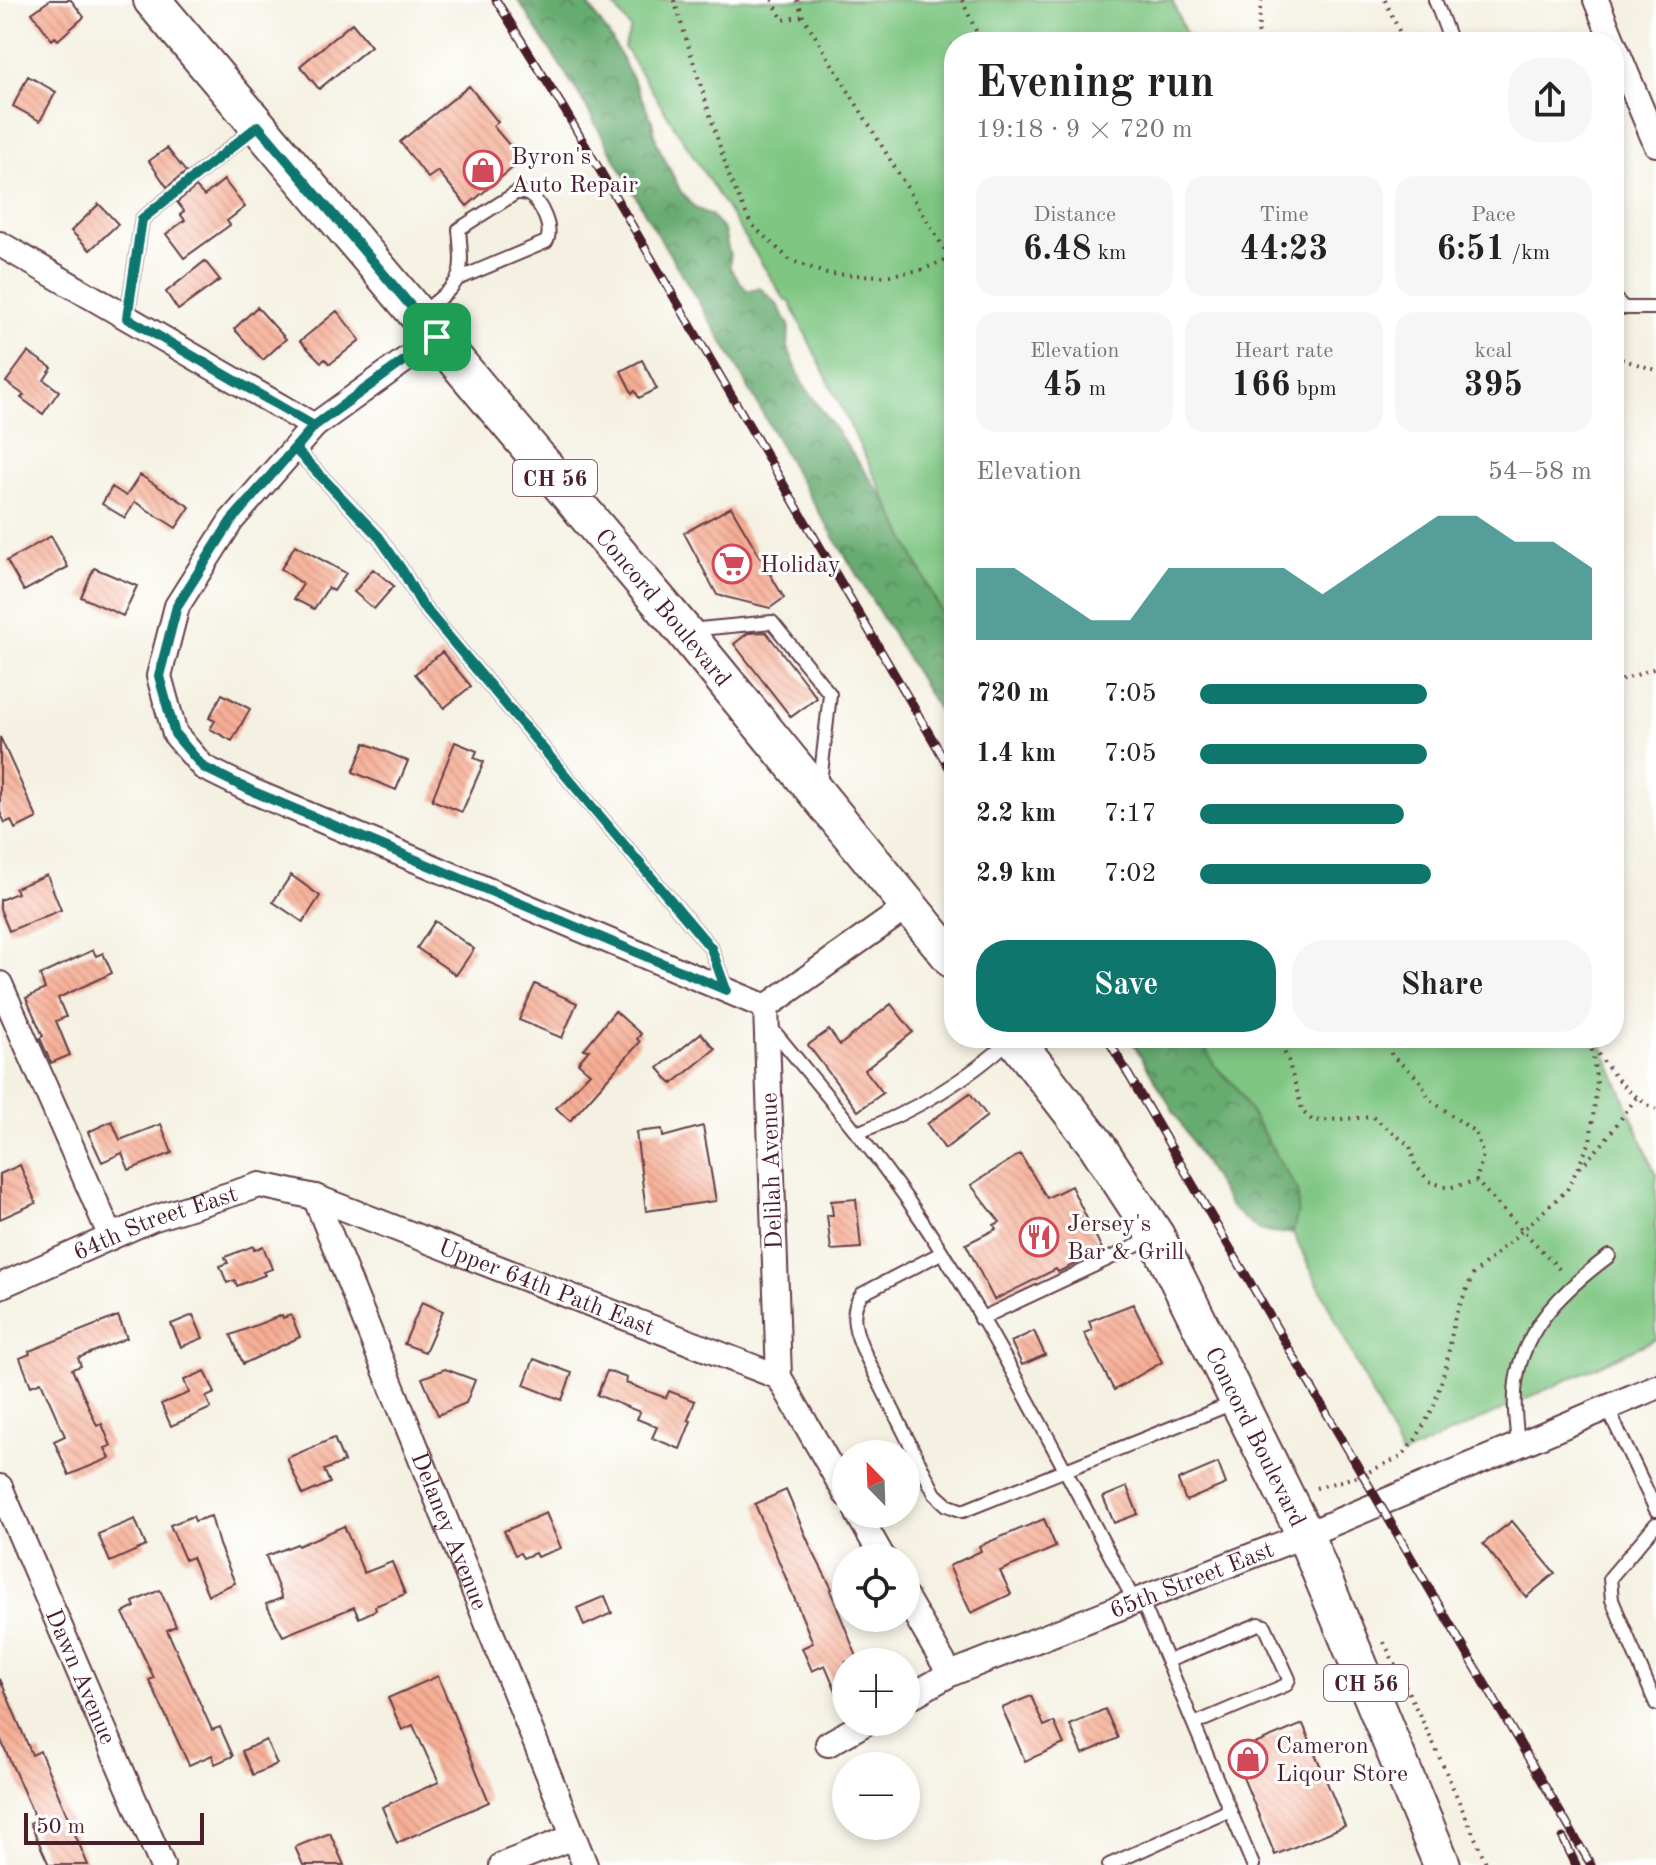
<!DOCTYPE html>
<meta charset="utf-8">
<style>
body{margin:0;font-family:"Old Standard TT",serif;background:#f6f6f6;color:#222;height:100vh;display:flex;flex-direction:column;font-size:30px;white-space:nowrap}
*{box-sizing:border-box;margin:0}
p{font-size:26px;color:#767676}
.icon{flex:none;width:44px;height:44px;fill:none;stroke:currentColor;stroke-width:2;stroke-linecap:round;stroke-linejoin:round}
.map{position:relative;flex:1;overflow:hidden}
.side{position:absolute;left:944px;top:32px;width:680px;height:1016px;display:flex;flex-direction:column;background:#fff;border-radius:32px;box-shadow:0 4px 12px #0003}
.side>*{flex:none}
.needle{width:52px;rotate:337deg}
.tools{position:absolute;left:832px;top:1440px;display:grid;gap:16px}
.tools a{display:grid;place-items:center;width:88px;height:88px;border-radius:50%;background:#fff;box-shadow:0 4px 12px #0003;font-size:40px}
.scale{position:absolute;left:24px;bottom:20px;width:180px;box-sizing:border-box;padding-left:8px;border:4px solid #4a1f2b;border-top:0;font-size:22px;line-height:28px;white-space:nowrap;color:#4a1f2b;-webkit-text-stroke:6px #fff;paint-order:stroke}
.pin{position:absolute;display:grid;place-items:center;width:68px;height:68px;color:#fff;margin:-34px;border-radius:16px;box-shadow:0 4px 12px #0006}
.round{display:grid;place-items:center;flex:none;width:84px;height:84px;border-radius:32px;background:#f6f6f6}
.overview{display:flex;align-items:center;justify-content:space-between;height:136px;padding:0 32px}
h1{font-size:44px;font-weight:700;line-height:60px}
.figures{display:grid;grid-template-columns:repeat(3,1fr);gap:12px;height:136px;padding:8px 32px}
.figures div{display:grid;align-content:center;border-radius:20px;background:#f6f6f6;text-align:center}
.figures b{font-size:34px;font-weight:700}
.figures small{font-size:22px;font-weight:400}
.figures p{font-size:22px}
.chart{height:224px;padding:16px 32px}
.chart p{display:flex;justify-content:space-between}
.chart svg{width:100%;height:144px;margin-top:8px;fill:#0f766e;opacity:.7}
.action{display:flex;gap:16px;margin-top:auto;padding:16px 32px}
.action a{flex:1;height:92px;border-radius:32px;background:#0f766e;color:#fff;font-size:32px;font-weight:700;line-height:92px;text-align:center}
.action a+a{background:#f6f6f6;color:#222}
ul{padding:0 32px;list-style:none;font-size:26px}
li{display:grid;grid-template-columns:128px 96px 1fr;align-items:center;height:60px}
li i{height:20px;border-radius:10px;background:#0f766e}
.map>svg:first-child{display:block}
</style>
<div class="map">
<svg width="1656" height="1865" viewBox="0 0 1656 1865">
<defs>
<pattern id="forest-crowns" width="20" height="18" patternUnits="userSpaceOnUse" patternTransform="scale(2)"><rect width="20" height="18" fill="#66ab70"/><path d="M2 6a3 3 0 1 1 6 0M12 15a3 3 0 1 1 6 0" fill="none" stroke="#568b5c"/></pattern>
<pattern id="building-back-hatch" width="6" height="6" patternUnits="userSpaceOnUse" patternTransform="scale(2)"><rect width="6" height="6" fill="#f6ae95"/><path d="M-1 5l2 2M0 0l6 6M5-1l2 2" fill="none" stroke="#d49581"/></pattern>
</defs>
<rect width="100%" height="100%" fill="#fff"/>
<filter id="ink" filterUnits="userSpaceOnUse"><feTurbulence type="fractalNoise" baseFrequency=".0125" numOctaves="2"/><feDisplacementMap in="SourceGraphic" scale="16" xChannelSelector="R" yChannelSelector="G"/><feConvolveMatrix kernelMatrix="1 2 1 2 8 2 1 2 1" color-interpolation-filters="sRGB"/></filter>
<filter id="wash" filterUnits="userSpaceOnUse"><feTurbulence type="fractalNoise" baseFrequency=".006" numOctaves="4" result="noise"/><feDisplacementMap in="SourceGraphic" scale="32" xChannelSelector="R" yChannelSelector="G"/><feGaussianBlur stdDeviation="1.8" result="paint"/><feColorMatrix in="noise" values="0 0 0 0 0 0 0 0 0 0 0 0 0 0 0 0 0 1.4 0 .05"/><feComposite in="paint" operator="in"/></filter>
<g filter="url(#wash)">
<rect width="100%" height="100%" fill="#f4f1e2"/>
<path fill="#7ec682" stroke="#647256" stroke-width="2" d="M610,0H1172L1189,42H954V639L789,300H785L624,47L631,29Z
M1185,1038H1599L1656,1175V1339L1402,1456L1263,1172Z"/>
<path fill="url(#forest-crowns)" stroke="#58654e" stroke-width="2" d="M518,0H585L612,40L638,90L652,121L657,144L681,192L695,208L711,215L724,231L730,256V268L747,291L760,288L776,303L789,325L788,348L802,382L890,507L954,639V736L796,474L730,354L649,220L580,96Z
M1130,1038H1200L1214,1065L1235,1086L1298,1191V1211L1293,1232C1262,1238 1251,1226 1230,1206Z"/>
<g id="blocks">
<path fill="url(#building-back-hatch)" d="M50,0H71L84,17L58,40L55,37L52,40L32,13Z
M352,23L371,46L319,89L300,66Z
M28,76L56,92L40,121L13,106Z
M469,86L498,122L493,126L522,160L467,206L438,171L428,178L400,142Z
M167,148L186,172L167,187L149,161Z
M224,180L245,207L227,221L230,225L184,258L166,234L185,220L180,214L184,211L177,202L196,187L204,196Z
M99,204L118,224L90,250L71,231Z
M205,261L220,280L178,310L166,292Z
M257,307L286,339L263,360L234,329Z
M337,311L360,340L330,364L325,359L321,362L300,341Z
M28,352L52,368L44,380L59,391L43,414L21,398L24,395L6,382Z
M642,360L657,389L639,398L635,391L632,393L621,371Z
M140,475L190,507L176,528L135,502L125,518L102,504L112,487L126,496Z
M731,507L784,598L770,608L717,595L684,533Z
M51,536L68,567L24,591L7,561Z
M295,545L346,573L334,591L328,588L314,609L294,599L303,584L281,569Z
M94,568L137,586L123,616L81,597Z
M373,569L394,586L374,609L354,592Z
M766,632L817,698L791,717L734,644L748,633Z
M442,652L471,686L444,708L415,674Z
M222,694L250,709L232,741L210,729L215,721L209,718Z
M0,737L37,818L15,829L11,820L5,823L0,812Z
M455,742L477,751L474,758L484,762L462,812L432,800Z
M365,743L408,761L396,790L353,772Z
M47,875L61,910L9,931L0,909V900L17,893L15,888Z
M291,875L320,896L303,922L273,902Z
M435,921L474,949L456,975L417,948Z
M93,950L96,956L103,953L112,973L58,998L66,1017L56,1021L70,1055L51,1063L40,1038L43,1036L26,998L45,989L40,975Z
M535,984L577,1003L562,1038L519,1020Z
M891,1004L913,1032L865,1070L883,1093L858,1111L808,1045L829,1030L840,1045Z
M615,1011L641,1034L637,1039L640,1042L570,1121L556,1108L590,1073L578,1063L589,1050L584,1049Z
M701,1033L715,1049L672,1084L658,1068Z
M970,1093L987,1116L945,1149L927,1124Z
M112,1121L120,1140L161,1124L172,1153L129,1170L122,1153L102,1162L88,1132Z
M703,1126L716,1201L646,1211L636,1132L662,1129L663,1137Z
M1020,1154L1047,1198L1071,1186L1103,1251L1058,1272L1056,1269L994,1300L966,1244L996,1229L994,1225L1000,1222L971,1185Z
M20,1165L36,1203L0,1219V1174Z
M856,1199L861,1248L831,1250L827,1215H833L831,1201Z
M253,1246L254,1250L263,1246L272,1269L263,1272L265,1275L237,1286L235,1280L227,1283L220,1266L228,1263L225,1257Z
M422,1302L443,1311L425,1352L404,1344Z
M1133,1304L1162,1362L1114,1390L1084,1333L1092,1330L1089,1321Z
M193,1315L203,1338L181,1347L171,1324Z
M282,1315L283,1318L291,1315L300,1337L243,1364L231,1335Z
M118,1316L127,1338L78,1358L81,1366L72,1369L97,1426L102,1424L111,1446L105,1448L110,1458L69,1475L54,1441L65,1436L41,1382L31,1386L20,1358L30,1354L29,1351Z
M1034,1331L1045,1355L1022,1365L1011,1342Z
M534,1359L572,1373L562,1400L524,1385Z
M445,1369L475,1380L466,1403L438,1415L422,1378Z
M205,1371L215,1393L206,1397L211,1408L171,1426L161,1404L189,1393L184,1380Z
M607,1371L627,1378L626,1383L666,1398L669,1391L695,1401L688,1420L691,1421L680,1449L652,1438L657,1427L637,1419L640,1412L597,1395Z
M334,1438L344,1462L324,1470L330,1483L303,1495L287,1458Z
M1218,1463L1226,1484L1186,1501L1178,1480Z
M1127,1487L1138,1514L1114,1523L1103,1497Z
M786,1490L811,1548L832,1589L830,1590L859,1662H846V1714L825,1665L812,1671L802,1648L813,1643L755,1504Z
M546,1513L561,1548L537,1557L535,1553L523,1558L520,1553L515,1555L504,1531Z
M193,1516L195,1521L211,1516L219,1545L235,1583L208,1595L192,1557L185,1560L170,1525Z
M135,1519L146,1546L110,1562L98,1534Z
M1044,1519L1056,1547L1000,1571L1011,1594L971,1613L949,1566L981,1551L979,1546Z
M1512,1521L1555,1573L1526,1597L1483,1544Z
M344,1526L364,1573L392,1562L405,1594L375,1606L376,1610L359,1618L354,1607L283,1636L266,1604L282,1598L266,1556L297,1544L298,1546Z
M160,1590L176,1626L167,1630L212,1730L220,1727L233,1756L215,1764L212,1755L189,1765L149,1680L154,1678L123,1613L135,1607L133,1602Z
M605,1596L612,1613L584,1626L577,1608Z
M438,1676L489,1802L397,1843L382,1807L439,1782L413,1725L402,1730L388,1698Z
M0,1679L32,1755L40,1751L88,1865H49L30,1823L36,1820L0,1738Z
M1031,1696L1044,1726L1054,1722L1064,1744L1025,1761L1002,1708Z
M1105,1709L1118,1738L1083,1754L1070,1725Z
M1303,1724L1345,1826L1275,1855L1233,1753Z
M266,1740L277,1764L253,1775L242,1751Z
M330,1833L344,1865H303L295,1847Z"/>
</g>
</g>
<g filter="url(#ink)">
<use href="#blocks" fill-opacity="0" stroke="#643e46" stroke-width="2"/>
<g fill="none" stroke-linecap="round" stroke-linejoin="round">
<defs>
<path id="service" d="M1435,0L1451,42
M1614,298L1624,308H1656
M421,314C462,279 464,284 459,229L516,193C522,193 524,192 529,195C541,202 554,230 546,242L458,279
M127,318L142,219L255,128
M295,449L379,537L402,570L422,605L711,948L725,987
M689,630L772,622L830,694L820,783
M769,1025C821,1089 876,1152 922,1221C1002,1342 1066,1474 1135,1602
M857,1133C914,1111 965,1082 1010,1040
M941,1253L862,1294C847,1313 857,1337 866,1356L935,1494L947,1505L963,1511L1236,1402
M980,1319L1153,1238
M1607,1407L1656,1510
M1518,1444C1516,1424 1513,1403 1516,1382C1524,1326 1566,1288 1609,1256
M1656,1524L1610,1578L1612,1600L1656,1704
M1141,1599L1253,1865
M1168,1661L1259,1624L1265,1626L1289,1679L1286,1685L1194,1724
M1109,1865L1230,1810"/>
<g id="minor">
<path d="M1596,0L1613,42"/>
<path d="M1614,44L1656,144"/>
<path d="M0,244L314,426"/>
<path d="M437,337L314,426L231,521L177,606L159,676L175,734L203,767L252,791L766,1007"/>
<path d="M0,984L111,1237"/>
<path id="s1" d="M315,1197L585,1865"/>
<path id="s2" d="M0,1286L152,1219L260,1185L315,1197L779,1377"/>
<path id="s3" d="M0,1487L162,1865"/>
<path d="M846,1494L779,1377L766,1007L910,905"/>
<path d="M858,1514L883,1558"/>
<path d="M906,1598L950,1674"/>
<path id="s4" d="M906,1699L950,1674L1305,1535L1656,1387"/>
<path d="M828,1744L867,1722"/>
<path d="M502,1865L573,1837"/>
</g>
<g id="primary">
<path id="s5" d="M152,0L683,630L954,961"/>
<path id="s6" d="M1014,1038L1096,1144L1156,1236L1305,1535L1442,1865"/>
</g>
</defs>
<use href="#service" stroke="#643e46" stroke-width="16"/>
<use href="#minor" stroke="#643e46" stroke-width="28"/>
<use href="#primary" stroke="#643e46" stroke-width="40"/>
<path stroke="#643e46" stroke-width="4" stroke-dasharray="2 6" stroke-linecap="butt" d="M674,0L730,179L751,224L790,260L827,274L884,276L921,270L950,258
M772,0L783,20L803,16
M797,0L803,16L954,265
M962,0L981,42
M1261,0L1258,31L1261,42
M1385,0L1404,42
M1614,357L1656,370
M1614,683L1656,668
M1278,1038L1288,1060L1303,1112L1313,1121L1373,1117L1410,1146L1415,1165L1429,1181L1448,1188L1476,1181L1563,1273
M1385,1038L1392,1056L1419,1079L1429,1099L1475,1132L1483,1155L1476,1181
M1594,1047C1611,1074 1627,1094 1656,1109
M1580,1168L1603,1143L1636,1098
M1316,1488L1362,1475L1402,1456L1416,1439L1433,1408L1446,1366L1455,1316L1473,1275L1567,1190L1590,1142L1597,1084L1590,1038
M1384,1642L1435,1747L1487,1865"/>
<use href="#service" stroke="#fff" stroke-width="12"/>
<use href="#minor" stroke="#fff" stroke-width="24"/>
<use href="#primary" stroke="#fff" stroke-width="36"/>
<defs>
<path id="rail" d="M496,0L564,109L954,776
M1107,1038L1591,1865
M1563,1838L1576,1865"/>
</defs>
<use href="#rail" stroke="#4a1f2b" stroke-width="9"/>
<use href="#rail" stroke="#fff" stroke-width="6" stroke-dasharray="18" stroke-linecap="butt"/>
</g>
</g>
<g fill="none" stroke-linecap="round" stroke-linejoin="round" filter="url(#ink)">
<defs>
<path id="route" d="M437,337L314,426L231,521L177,606L159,676L175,734L203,767L252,791L726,990L711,948L422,605L402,570L379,537L295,449L314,426L127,318L142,219L258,126L437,337"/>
</defs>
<use href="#route" stroke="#fff" stroke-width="16"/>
<use href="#route" stroke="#0f766e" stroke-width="10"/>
</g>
<defs>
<symbol id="shop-ring" viewBox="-11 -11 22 22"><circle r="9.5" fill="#fff" stroke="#d1495b" stroke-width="1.5"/><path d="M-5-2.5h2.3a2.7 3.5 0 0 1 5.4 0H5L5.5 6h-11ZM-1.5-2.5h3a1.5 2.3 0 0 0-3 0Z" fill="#d1495b"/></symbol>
<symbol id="supermarket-ring" viewBox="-11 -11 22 22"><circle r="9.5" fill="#fff" stroke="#d1495b" stroke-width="1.5"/><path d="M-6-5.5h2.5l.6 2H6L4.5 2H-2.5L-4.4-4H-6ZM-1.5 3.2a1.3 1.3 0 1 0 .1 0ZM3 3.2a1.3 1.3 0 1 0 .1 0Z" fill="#d1495b"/></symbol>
<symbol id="restaurant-ring" viewBox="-11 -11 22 22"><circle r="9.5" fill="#fff" stroke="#d1495b" stroke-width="1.5"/><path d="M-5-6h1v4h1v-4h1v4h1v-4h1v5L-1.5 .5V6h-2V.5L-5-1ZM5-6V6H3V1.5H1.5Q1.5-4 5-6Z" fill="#d1495b"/></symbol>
</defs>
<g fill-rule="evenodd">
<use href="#shop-ring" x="461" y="148" width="44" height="44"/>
<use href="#supermarket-ring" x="710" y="542" width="44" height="44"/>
<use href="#restaurant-ring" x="1017" y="1215" width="44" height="44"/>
<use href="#shop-ring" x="1226" y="1737" width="44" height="44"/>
</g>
<g text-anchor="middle" stroke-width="6" stroke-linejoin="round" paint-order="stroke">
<g fill="#fff" stroke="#80626b" stroke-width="2">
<rect x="513" y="460" width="84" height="36" rx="6"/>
<rect x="1324" y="1665" width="84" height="36" rx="6"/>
</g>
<g font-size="22" font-weight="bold" fill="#4a1f2b">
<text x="555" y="486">CH 56</text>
<text x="1366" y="1691">CH 56</text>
</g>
<g font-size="24" fill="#4a1f2b" stroke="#fff" text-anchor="start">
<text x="511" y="164">Byron's<tspan x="511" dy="28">Auto Repair</tspan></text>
<text x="760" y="572">Holiday</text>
<text x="1067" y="1231">Jersey's<tspan x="1067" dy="28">Bar &amp; Grill</tspan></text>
<text x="1276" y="1753">Cameron<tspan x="1276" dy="28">Liqour Store</tspan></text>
</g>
<g font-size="24" fill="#4a1f2b" stroke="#fff">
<text dy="8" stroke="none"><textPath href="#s5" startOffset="794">Concord Boulevard</textPath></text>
<text transform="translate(771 1171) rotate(-92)" y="8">Delilah Avenue</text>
<text dy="8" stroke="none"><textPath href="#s2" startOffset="168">64th Street East</textPath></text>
<text dy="8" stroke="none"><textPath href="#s2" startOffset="584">Upper 64th Path East</textPath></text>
<text dy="8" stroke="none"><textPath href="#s6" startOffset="468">Concord Boulevard</textPath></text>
<text dy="8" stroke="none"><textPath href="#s1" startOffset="360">Delaney Avenue</textPath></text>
<text dy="8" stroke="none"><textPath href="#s4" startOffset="310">65th Street East</textPath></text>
<text dy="8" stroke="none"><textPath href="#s3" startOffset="206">Dawn Avenue</textPath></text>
</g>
</g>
</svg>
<div class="tools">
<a><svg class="needle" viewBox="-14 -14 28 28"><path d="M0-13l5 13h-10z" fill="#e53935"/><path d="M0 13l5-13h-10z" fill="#767676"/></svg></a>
<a><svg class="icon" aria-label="locate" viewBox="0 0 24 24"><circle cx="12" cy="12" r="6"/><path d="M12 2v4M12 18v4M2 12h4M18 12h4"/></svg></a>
<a>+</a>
<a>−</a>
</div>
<div class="scale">50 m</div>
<div class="pin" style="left:437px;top:337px;background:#1e9e55"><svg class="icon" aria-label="arrive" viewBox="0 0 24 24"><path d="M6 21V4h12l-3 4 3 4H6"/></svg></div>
<section class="side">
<div class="overview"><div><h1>Evening run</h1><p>19:18 · 9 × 720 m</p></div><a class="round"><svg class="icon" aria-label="share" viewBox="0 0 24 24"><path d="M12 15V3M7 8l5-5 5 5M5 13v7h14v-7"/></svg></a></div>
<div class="figures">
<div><p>Distance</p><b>6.48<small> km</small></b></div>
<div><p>Time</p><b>44:23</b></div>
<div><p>Pace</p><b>6:51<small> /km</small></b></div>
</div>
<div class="figures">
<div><p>Elevation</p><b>45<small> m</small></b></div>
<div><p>Heart rate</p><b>166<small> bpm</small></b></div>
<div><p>kcal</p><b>395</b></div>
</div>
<div class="chart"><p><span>Elevation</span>54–58 m</p>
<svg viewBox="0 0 160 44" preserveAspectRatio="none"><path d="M0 44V22L10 22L20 30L30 38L40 38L50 22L60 22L70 22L80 22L90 30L100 22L110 14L120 6L130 6L140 14L150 14L160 22V44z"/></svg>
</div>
<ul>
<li><b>720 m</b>7:05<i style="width:58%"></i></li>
<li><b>1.4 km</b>7:05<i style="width:58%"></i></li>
<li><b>2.2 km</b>7:17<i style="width:52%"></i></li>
<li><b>2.9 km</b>7:02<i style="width:59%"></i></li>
</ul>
<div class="action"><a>Save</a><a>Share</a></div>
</section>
</div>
